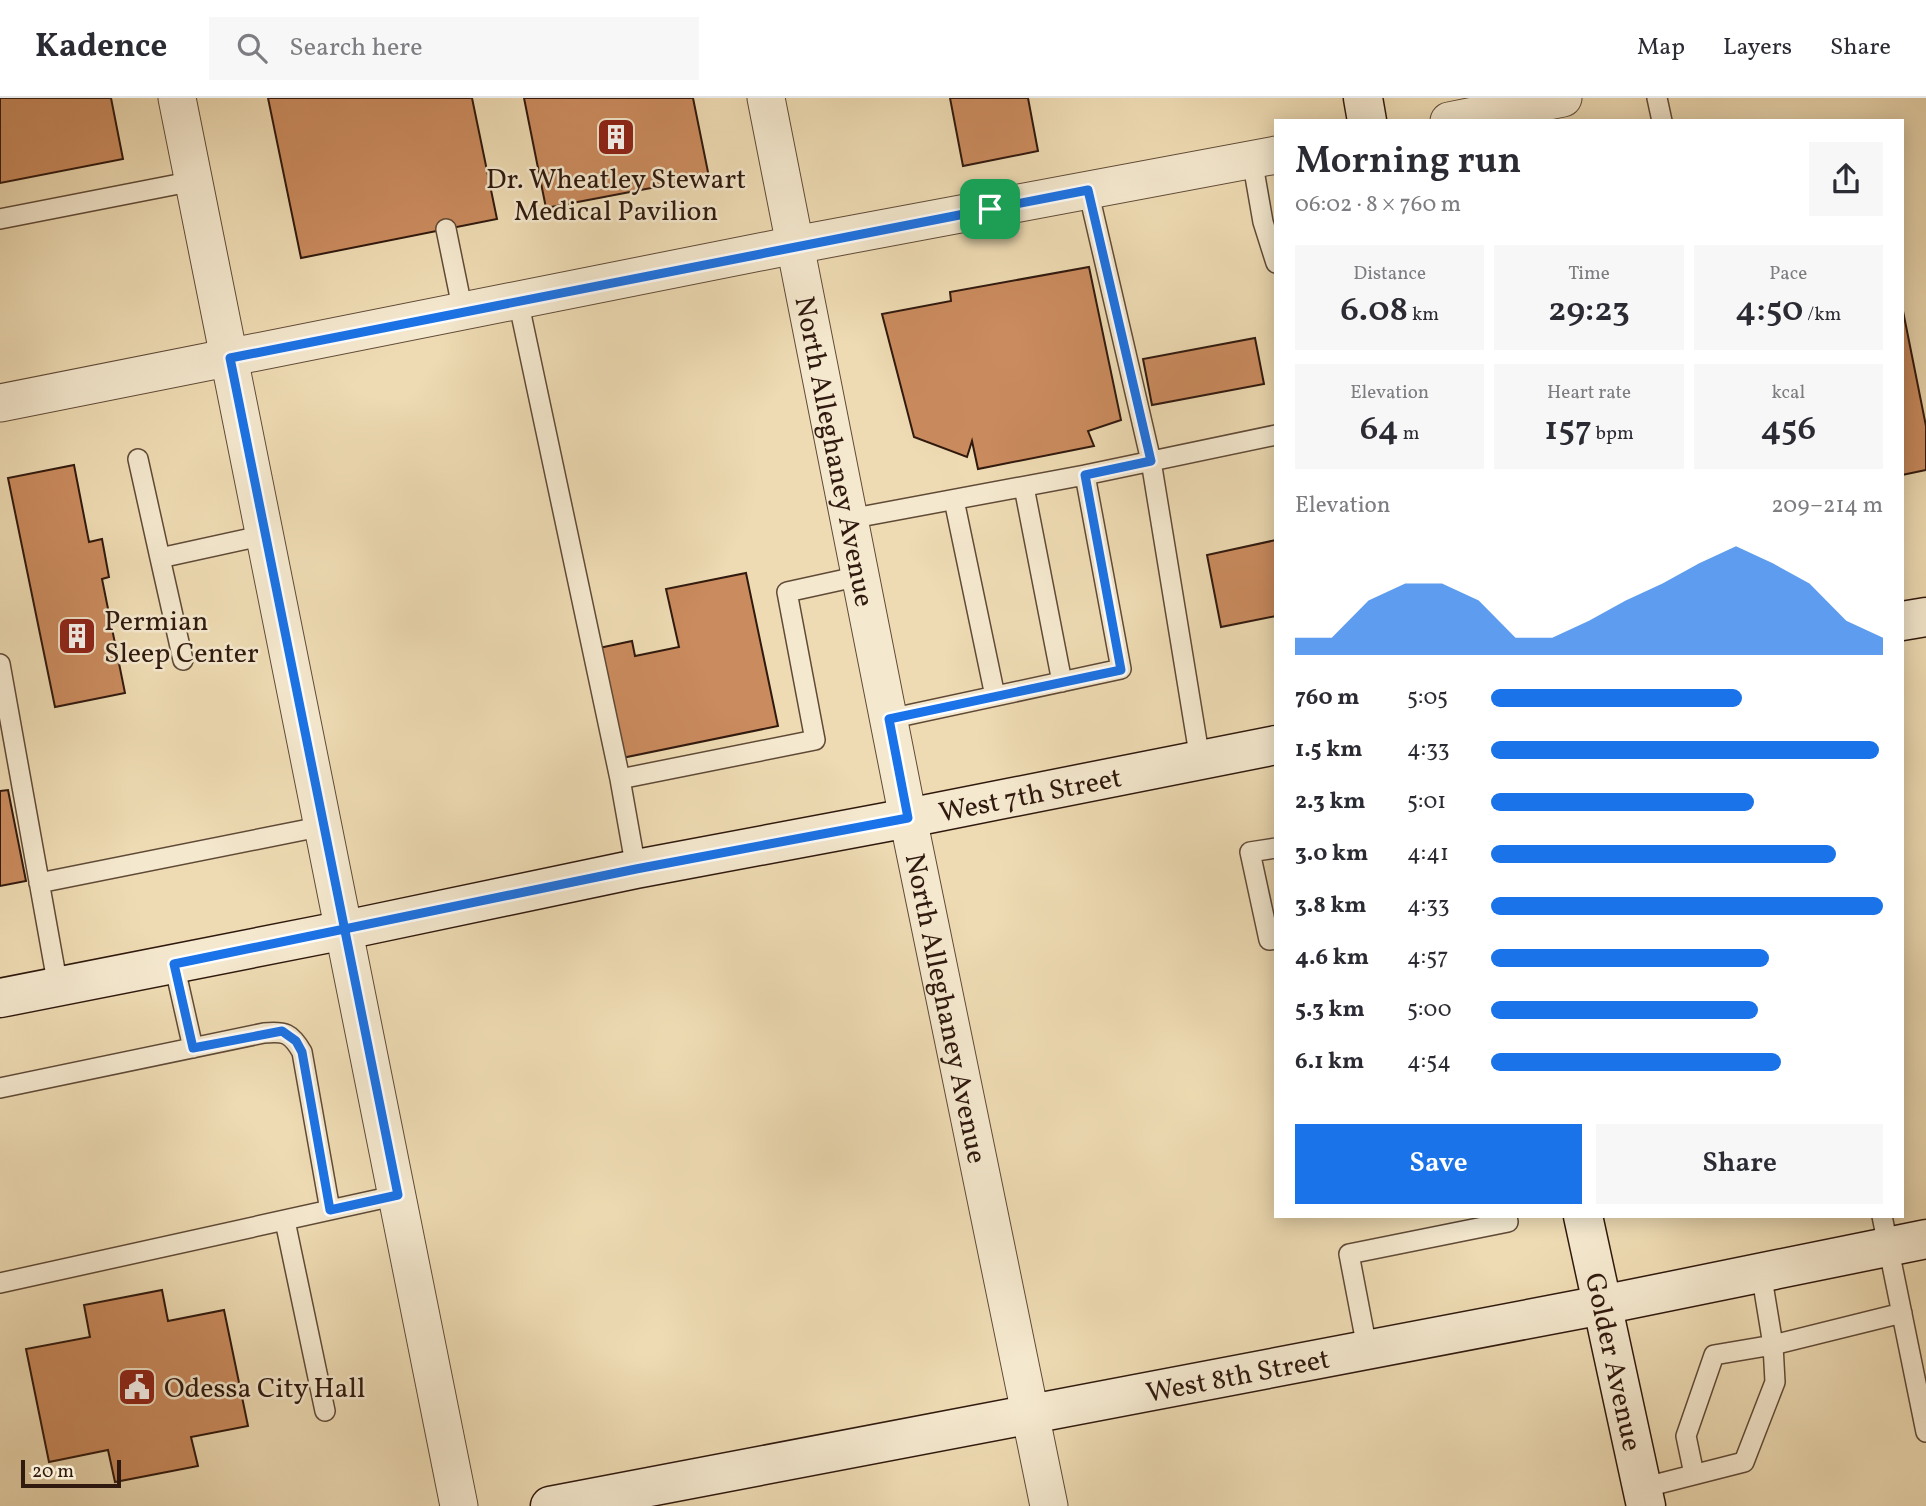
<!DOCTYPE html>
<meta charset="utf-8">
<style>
body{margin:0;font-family:Vollkorn,serif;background:#f7f7f7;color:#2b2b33;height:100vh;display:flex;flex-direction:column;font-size:26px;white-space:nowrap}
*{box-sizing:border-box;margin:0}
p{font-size:23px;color:#7c7c81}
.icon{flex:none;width:38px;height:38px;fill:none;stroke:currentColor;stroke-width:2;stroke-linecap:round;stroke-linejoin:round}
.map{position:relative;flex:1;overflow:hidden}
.sheet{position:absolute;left:1274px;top:21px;width:630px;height:1099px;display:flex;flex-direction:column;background:#fff;border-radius:0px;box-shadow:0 4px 18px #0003}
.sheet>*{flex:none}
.scale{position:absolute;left:21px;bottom:18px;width:100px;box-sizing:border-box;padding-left:7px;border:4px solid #30190e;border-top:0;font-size:19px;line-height:24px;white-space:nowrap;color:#30190e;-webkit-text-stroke:5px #f4e8ce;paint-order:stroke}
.pin{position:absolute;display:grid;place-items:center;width:60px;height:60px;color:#fff;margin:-30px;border-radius:14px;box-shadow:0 4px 10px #0006}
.round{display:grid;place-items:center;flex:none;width:74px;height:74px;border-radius:0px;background:#f7f7f7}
.head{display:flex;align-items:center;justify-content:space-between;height:119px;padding:0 21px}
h1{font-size:38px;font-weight:600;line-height:52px}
.stats{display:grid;grid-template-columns:repeat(3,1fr);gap:10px;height:119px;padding:7px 21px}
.stats div{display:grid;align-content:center;border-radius:0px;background:#f7f7f7;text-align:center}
.stats b{font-size:35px;font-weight:600}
.stats small{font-size:19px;font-weight:400}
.stats p{font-size:19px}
.chart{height:196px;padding:14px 21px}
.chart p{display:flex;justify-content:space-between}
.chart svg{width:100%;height:126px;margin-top:7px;fill:#1a73e8;opacity:.7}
.cta{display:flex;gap:14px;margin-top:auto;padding:14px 21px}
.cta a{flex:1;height:80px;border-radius:0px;background:#1a73e8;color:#fff;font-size:28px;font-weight:600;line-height:80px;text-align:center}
.cta a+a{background:#f7f7f7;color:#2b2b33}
ul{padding:0 21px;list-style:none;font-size:23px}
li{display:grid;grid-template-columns:112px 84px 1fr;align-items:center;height:52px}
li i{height:18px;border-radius:9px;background:#1a73e8}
header{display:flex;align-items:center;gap:42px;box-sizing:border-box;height:98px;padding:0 35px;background:#fff;border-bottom:2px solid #e1e1e2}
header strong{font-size:33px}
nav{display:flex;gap:38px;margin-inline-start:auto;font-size:24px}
.search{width:490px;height:63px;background:#f7f7f7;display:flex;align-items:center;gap:18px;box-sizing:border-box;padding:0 24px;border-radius:0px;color:#7c7c81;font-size:26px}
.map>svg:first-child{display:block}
</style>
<header>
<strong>Kadence</strong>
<div class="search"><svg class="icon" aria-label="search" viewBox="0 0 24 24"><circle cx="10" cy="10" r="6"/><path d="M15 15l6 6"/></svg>Search here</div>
<nav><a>Map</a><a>Layers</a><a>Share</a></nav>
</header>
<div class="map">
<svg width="1926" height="1408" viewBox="0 0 1926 1408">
<rect width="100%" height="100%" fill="#eedbb3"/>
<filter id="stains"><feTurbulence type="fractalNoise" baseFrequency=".00286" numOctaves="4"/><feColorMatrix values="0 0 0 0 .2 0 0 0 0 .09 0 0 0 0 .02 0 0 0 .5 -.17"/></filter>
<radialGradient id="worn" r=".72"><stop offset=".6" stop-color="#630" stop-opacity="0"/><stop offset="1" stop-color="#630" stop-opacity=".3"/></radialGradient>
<path fill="#ca8b5e" stroke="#30190e" stroke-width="2" d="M0,0H111L123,61L0,85Z
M268,0H472L497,121L301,160Z
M524,0H693L709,79L546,110Z
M950,0H1028L1038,53L963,68Z
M1089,169L1121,322L1088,333L1094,348L978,371L972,343L967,359L914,339L882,216L951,203L950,194Z
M1902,208L1926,328V372L1902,377Z
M1255,240L1264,286L1152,307L1143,261Z
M74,367L89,444L102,441L109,479L102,481L125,595L55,609L8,380Z
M1276,442V518L1221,529L1207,457Z
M746,475L778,628L622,660L599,550L632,543L635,558L679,549L666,491Z
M8,692L26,783L0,788V693Z
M162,1192L168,1223L224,1212L248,1328L191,1339L198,1368L115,1384L108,1352L49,1364L26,1251L90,1239L84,1207Z"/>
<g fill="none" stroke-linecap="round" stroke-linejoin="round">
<defs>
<path id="lane" d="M1657,0L1662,23
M1252,61L1263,124L1276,165
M1088,92L1151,363L1200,662
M0,121L194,83
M446,131L463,214
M518,202L620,681
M138,361L160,460L265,437
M1085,377L1276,337
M1024,389L1062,584
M954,402L995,598
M849,421L1085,377L1121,571L889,621
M160,460L183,562
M0,566L58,889
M1276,750L1250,754L1269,842L1276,841
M636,771L620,681L815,642L787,494L860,478
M39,785L324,728
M174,866L193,950
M0,990L264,935C285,933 291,935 302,954L330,1112
M1882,1118L1926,1334
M285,1123L325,1313
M0,1185L398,1097
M1367,1250L1349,1156L1508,1124L1507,1118
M1694,1376L1686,1338L1714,1257L1773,1247L1902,1215
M1642,1390L1744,1364L1775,1284L1773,1247L1761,1174"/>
<g id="street">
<path d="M177,0L459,1408"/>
<path id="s1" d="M766,0L908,720L1049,1408"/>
<path d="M1449,23L1563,0"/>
<path d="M0,305L795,147L1276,57"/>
</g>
<g id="secondary">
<path d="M1363,0L1367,23"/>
<path d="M1902,523L1926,519"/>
<path id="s2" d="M0,900L345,832L636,771L908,720L1276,647"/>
<path id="s3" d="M1583,1118L1646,1408"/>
<path id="s4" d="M550,1408L1602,1207L1926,1141"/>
</g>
</defs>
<use href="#lane" stroke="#604a37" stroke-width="22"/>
<use href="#street" stroke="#604a37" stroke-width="39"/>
<use href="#secondary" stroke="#30190e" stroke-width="41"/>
<use href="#lane" stroke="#f4e8ce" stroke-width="19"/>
<use href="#street" stroke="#f4e8ce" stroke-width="37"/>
<use href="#secondary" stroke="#f4e8ce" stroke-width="38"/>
</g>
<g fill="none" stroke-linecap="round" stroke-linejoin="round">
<defs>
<path id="route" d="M990,111L230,260L398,1097L330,1112L302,954L296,943L282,933L193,950L174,866L636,771L908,720L889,621L1121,572L1085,377L1151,363L1088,92L990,111"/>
</defs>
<use href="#route" stroke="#fff" stroke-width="14"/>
<use href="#route" stroke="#1a73e8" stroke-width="9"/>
</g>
<defs>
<symbol id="building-square" viewBox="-11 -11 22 22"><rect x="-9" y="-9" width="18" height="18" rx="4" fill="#8f2418" stroke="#f4e8ce"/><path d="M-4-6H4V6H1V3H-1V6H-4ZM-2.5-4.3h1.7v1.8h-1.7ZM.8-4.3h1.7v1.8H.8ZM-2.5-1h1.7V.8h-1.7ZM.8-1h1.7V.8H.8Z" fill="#fff"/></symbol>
<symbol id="civic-square" viewBox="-11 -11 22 22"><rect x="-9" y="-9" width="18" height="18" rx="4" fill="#8f2418" stroke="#f4e8ce"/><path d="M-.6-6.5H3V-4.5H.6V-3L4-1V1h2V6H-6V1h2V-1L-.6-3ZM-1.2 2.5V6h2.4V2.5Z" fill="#fff"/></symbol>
</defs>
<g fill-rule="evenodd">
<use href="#building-square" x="594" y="17" width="44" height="44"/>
<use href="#building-square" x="55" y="516" width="44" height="44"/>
<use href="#civic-square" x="115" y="1267" width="44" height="44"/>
</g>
<g text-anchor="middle" stroke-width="5" stroke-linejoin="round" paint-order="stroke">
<g font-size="28" fill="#30190e" stroke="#f4e8ce" text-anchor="start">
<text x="616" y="90" text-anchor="middle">Dr. Wheatley Stewart<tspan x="616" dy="32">Medical Pavilion</tspan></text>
<text x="104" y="532">Permian<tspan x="104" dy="32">Sleep Center</tspan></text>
<text x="164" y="1299">Odessa City Hall</text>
</g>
<g font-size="28" fill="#30190e" stroke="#f4e8ce">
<text dy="10" stroke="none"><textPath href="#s1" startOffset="360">North Alleghaney Avenue</textPath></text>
<text dy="10" stroke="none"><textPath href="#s2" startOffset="1050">West 7th Street</textPath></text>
<text dy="10" stroke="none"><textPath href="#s1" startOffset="928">North Alleghaney Avenue</textPath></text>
<text dy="10" stroke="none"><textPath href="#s3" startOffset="149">Golder Avenue</textPath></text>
<text dy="10" stroke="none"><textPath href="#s4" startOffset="700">West 8th Street</textPath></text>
</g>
</g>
<rect width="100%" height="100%" filter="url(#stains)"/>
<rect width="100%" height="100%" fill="url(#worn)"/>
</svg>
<div class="scale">20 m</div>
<div class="pin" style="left:990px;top:111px;background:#1e9e55"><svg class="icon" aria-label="arrive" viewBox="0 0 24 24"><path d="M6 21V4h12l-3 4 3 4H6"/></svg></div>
<section class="sheet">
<div class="head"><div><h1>Morning run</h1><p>06:02 · 8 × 760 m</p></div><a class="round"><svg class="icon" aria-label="share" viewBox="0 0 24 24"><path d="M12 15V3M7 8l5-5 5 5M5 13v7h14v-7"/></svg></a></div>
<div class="stats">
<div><p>Distance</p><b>6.08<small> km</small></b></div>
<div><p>Time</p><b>29:23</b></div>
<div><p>Pace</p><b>4:50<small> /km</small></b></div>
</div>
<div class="stats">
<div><p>Elevation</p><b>64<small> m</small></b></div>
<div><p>Heart rate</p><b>157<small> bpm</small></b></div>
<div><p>kcal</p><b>456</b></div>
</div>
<div class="chart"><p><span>Elevation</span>209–214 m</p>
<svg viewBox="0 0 160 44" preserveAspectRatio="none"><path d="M0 44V38L10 38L20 25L30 19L40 19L50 25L60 38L70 38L80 32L90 25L100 19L110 12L120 6L130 12L140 19L150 32L160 38V44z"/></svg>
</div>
<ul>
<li><b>760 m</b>5:05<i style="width:64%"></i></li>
<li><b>1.5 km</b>4:33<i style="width:99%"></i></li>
<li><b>2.3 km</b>5:01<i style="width:67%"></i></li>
<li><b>3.0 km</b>4:41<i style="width:88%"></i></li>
<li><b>3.8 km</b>4:33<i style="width:100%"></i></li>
<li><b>4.6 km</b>4:57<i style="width:71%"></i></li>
<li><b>5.3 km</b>5:00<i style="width:68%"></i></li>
<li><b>6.1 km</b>4:54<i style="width:74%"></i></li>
</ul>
<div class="cta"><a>Save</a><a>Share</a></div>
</section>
</div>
